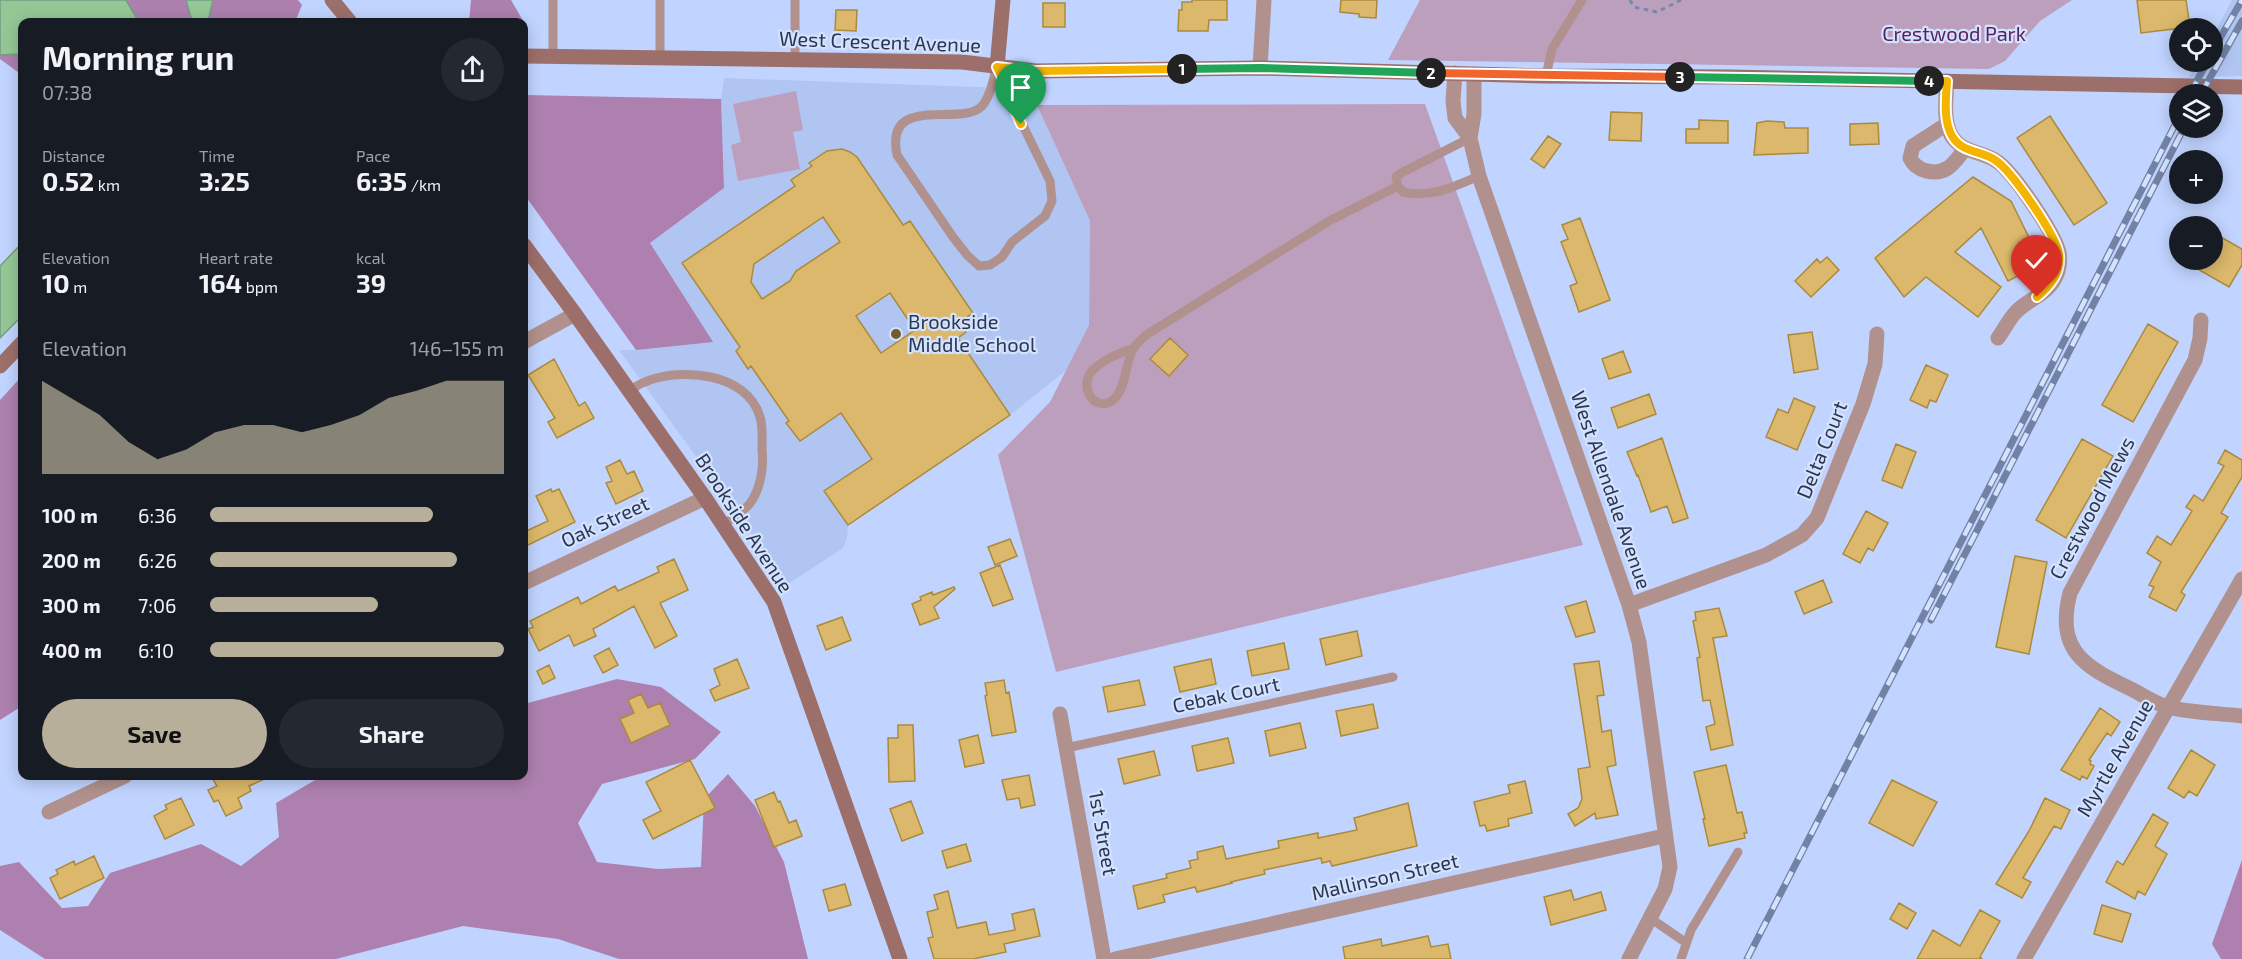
<!DOCTYPE html>
<meta charset="utf-8">
<style>
body{margin:0;font-family:"Exo 2",sans-serif;background:#242831;color:#f1f3f6;height:100vh;display:flex;flex-direction:column;font-size:22px;white-space:nowrap}
*{box-sizing:border-box;margin:0}
p{font-size:20px;color:#9ea1a6}
.icon{flex:none;width:33px;height:33px;fill:none;stroke:currentColor;stroke-width:2;stroke-linecap:round;stroke-linejoin:round}
.map{position:relative;flex:1;overflow:hidden}
.details{position:absolute;left:18px;top:18px;width:510px;height:762px;display:flex;flex-direction:column;background:#171b24;border-radius:12px;box-shadow:0 3px 15px #0003}
.details>*{flex:none}
.buttons{position:absolute;left:2169px;top:18px;display:grid;gap:12px}
.buttons a{display:grid;place-items:center;width:54px;height:54px;border-radius:50%;background:#171b24;box-shadow:0 3px 15px #0003;font-size:30px}
.pin{position:absolute;display:grid;place-items:center;width:51px;height:51px;color:#fff;margin:-62px -26px;border-radius:50% 50% 50% 0;rotate:-45deg;box-shadow:0 0 6px #0007}
.pin .icon{rotate:45deg}
.km{position:absolute;width:30px;height:30px;margin:-15px;border-radius:50%;background:#222;color:#fff;font-size:16px;line-height:30px;text-align:center}
.round{display:grid;place-items:center;flex:none;width:63px;height:63px;border-radius:32px;background:#242831}
.summary{display:flex;align-items:center;justify-content:space-between;height:102px;padding:0 24px}
h1{font-size:33px;font-weight:700;line-height:45px}
.figures{display:grid;grid-template-columns:repeat(3,1fr);gap:9px;height:102px;padding:6px 24px}
.figures div{display:grid;align-content:center}
.figures b{font-size:26px;font-weight:700}
.figures small{font-size:16px;font-weight:400}
.figures p{font-size:16px}
.chart{height:168px;padding:12px 24px}
.chart p{display:flex;justify-content:space-between}
.chart svg{width:100%;height:108px;margin-top:6px;fill:#b8af9b;opacity:.7}
.action{display:flex;gap:12px;margin-top:auto;padding:12px 24px}
.action a{flex:1;height:69px;border-radius:36px;background:#b8af9b;color:#111;font-size:24px;font-weight:700;line-height:69px;text-align:center}
.action a+a{background:#242831;color:#f1f3f6}
ul{padding:0 24px;list-style:none;font-size:20px}
li{display:grid;grid-template-columns:96px 72px 1fr;align-items:center;height:45px}
li i{height:15px;border-radius:8px;background:#b8af9b}
.map>svg:first-child{display:block}
</style>
<div class="map">
<svg width="2242" height="959" viewBox="0 0 2242 959">
<rect width="100%" height="100%" fill="#c1d4ff"/>
<path fill="#b0c5f2" d="M2232,0H2242V76L2189,77L2198,62H2212L2213,35Z
M724,78L1034,89L1037,105L1090,221L1089,325L1067,370L1010,415L848,525L847,538L843,548L788,584L619,350H636L650,243L724,188L721,99Z"/>
<path fill="#bc9fbd" d="M1420,0H2072L2040,21L2005,61L1989,69L1388,60Z
M796,91L803,130L793,132L800,169L738,181L731,145L741,142L733,104Z
M1425,104L1583,545L1056,672L998,455L1050,402L1089,325L1090,221L1037,105Z"/>
<path fill="#ae80af" d="M0,0H298L302,5L295,22H22V75L0,59Z
M471,0H511L525,24L469,22Z
M524,95L721,99L724,188L650,243L713,342L636,350L524,194Z
M22,376V706L0,720V400Z
M617,679L661,687L721,732L695,759L602,784L578,823L597,862L658,869L701,867L704,799L728,774L755,806L784,862L808,959H619L558,939L463,926L336,959H45L0,930V866L19,862L62,908L88,906L110,873L201,844L241,866L279,837L276,803L322,776H524V704Z
M2242,860V959H2221L2212,944Z"/>
<path fill="#94c796" stroke="#749c81" stroke-width="1.5" d="M0,0H126L139,22H22V54L0,55Z
M186,0H213L208,22H187L191,18Z
M22,243V316L0,338V266Z"/>
<path fill="#dbb86b" stroke="#ac8a3c" stroke-width="1.5" fill-rule="evenodd" d="M1192,0H1227V20H1209L1208,31H1178L1179,10H1182V2H1192Z
M1341,0H1377L1376,18L1359,17V14L1340,12Z
M2137,0H2186L2190,27L2141,33Z
M1043,3H1065V27H1043Z
M836,10H857L856,31L835,30Z
M1611,112L1642,113L1641,141L1609,140Z
M2050,116L2107,203L2074,225L2017,138Z
M1699,120L1728,121V143H1686V129H1699Z
M1767,121L1784,122L1785,128H1808V153L1754,155L1757,123Z
M1878,123L1879,144L1850,145V124Z
M1548,136L1561,144L1544,168L1531,159Z
M842,149L850,152L857,157L903,225L910,221L973,313L959,322L966,332L958,338L1010,415L848,525L824,491L872,459L841,413L800,441L786,423L789,421L751,366L748,369L736,351L740,347L682,263L795,186L791,180L812,166L809,163L827,151ZM823,217L840,242L796,271L790,281L762,299L751,282L754,264ZM890,293L915,330L881,353L856,316Z
M1973,177L2011,201L2042,264L2008,281L1981,228L1955,252L2001,287L1978,317L1926,277L1904,297L1875,258Z
M1580,218L1610,300L1579,312L1570,286L1577,283L1561,242L1568,239L1562,225Z
M2212,232L2242,249V265L2229,287L2182,260H2212Z
M1827,257L1839,270L1811,297L1795,281L1817,259L1820,263Z
M2148,324L2178,342L2133,422L2102,405Z
M1812,332L1818,369L1794,373L1788,335Z
M1170,338L1188,355L1169,376L1150,359Z
M1623,351L1631,372L1609,379L1602,359Z
M554,359L579,406L585,402L594,418L557,438L548,422L555,418L528,375Z
M1926,365L1948,375L1936,402L1930,400L1927,408L1910,400Z
M1649,394L1656,414L1618,428L1611,408Z
M1794,398L1815,407L1797,450L1766,437L1778,409L1788,413Z
M1662,438L1688,518L1673,523L1667,506L1651,512L1638,475L1637,476L1627,452Z
M2082,439L2113,456L2066,538L2036,520Z
M1896,444L1916,452L1902,488L1882,480Z
M2225,450L2242,460V477L2221,513L2228,517L2181,592L2185,595L2176,611L2149,597L2154,587L2149,585L2161,562L2147,553L2157,536L2171,545L2192,511L2186,507L2194,495L2203,501L2224,466L2218,463Z
M620,460L627,474L634,471L643,491L616,504L606,483L612,481L606,467Z
M551,489L552,492L559,489L575,522L524,547V532L548,521L536,496Z
M1866,511L1888,523L1873,551L1868,548L1860,563L1843,554Z
M1010,539L1017,556L995,565L988,547Z
M2015,556L2047,562L2029,654L1996,647Z
M674,559L688,590L660,603L677,636L655,648L634,606L593,629L596,636L574,646L569,635L539,651L528,629L533,627L530,621L578,597L581,604L615,586L618,591L659,572L657,567Z
M1000,565L1013,599L993,606L980,573Z
M1823,580L1832,602L1804,614L1795,592Z
M954,587L955,589L934,607L939,618L920,625L912,604L921,600L920,597L932,592L933,595Z
M1586,601L1595,632L1576,637L1565,607Z
M1719,608L1727,636L1713,638L1733,745L1711,750L1706,727L1715,724L1710,700L1703,701L1697,658L1700,657L1693,621L1696,620L1695,612Z
M842,617L851,640L826,650L817,626Z
M1357,631L1362,656L1326,665L1320,639Z
M1284,643L1289,669L1252,676L1247,651Z
M609,648L618,665L603,673L594,656Z
M737,659L749,688L715,701L710,690L720,685L714,669Z
M1211,659L1216,684L1180,692L1174,667Z
M1599,661L1604,695L1597,696L1602,732L1611,730L1616,765L1607,767L1618,815L1596,819L1595,813L1575,826L1568,814L1578,808L1582,799L1578,769L1590,767L1574,664Z
M549,665L555,678L543,684L537,671Z
M1004,680L1006,693L1009,692L1016,732L992,736L985,696L987,695L985,683Z
M1139,680L1145,705L1108,712L1103,687Z
M641,694L648,708L660,703L670,725L631,743L620,719L634,713L628,700Z
M1373,704L1378,728L1341,736L1336,711Z
M2100,708L2120,722L2111,736L2107,733L2089,760L2091,761L2090,764L2094,766L2087,779L2082,776L2080,780L2061,770Z
M1300,723L1306,748L1270,756L1265,731Z
M898,725H913L915,781L889,782L888,738H898Z
M978,735L984,763L965,767L959,740Z
M1228,738L1234,763L1197,771L1192,746Z
M2191,750L2215,765L2197,796L2189,791L2184,798L2168,788Z
M1154,751L1160,775L1124,784L1118,759Z
M690,760L715,808L653,839L643,820L661,811L646,782Z
M1726,765L1737,813L1742,812L1747,833H1744L1745,838L1709,846L1703,819H1705L1694,772Z
M1029,775L1035,805L1021,808L1019,798L1007,800L1002,780Z
M211,776H271L249,786L251,791L238,798L242,808L226,816L218,800L214,802L208,790L217,786Z
M1892,780L1937,802L1913,846L1869,823Z
M1525,781L1532,813L1508,819L1509,826L1487,831L1485,825L1480,826L1474,802L1510,793L1508,785Z
M774,792L778,802L780,801L789,823L796,820L802,836L774,847L755,800Z
M181,798L194,825L165,839L154,816L167,809L165,805Z
M2045,798L2070,810L2061,829L2054,826L2023,878L2031,882L2022,898L1996,884L2029,831Z
M911,801L923,833L902,841L890,809Z
M1408,803L1417,846L1332,866L1330,861L1322,863L1321,858L1264,870L1265,874L1231,882L1232,883L1197,892L1195,887L1163,895L1165,902L1138,909L1133,886L1167,878L1166,874L1191,868L1189,861L1198,859L1197,852L1223,846L1226,859L1279,848L1278,841L1318,833V838L1357,830L1354,818Z
M2153,814L2168,823L2155,846L2167,854L2145,895L2138,891L2135,899L2106,882L2117,861L2123,865Z
M966,844L971,861L947,868L942,851Z
M94,856L104,878L60,899L50,878L58,874L56,870L74,861L75,865Z
M845,884L851,905L829,911L823,890Z
M1571,890L1574,900L1601,892L1606,910L1551,925L1544,897Z
M948,891L957,928L986,922L989,935L1015,930L1012,914L1034,909L1040,936L1004,944L1006,952L973,959H934L928,938L933,937L927,912L938,909L934,895Z
M1899,903L1916,913L1907,929L1890,919Z
M2102,905L2131,914L2122,942L2094,934Z
M1980,910L2000,921L1980,957L1982,959H1917L1933,930L1960,946Z
M1428,936L1431,947L1448,944L1451,959H1345L1343,947L1381,939L1382,946Z"/>
<g fill="none" stroke-linecap="round" stroke-linejoin="round">
<path stroke="#7888ab" stroke-width="3" stroke-dasharray="4.5 4.5" stroke-linecap="butt" d="M1630,0L1634,7L1657,12L1681,0"/>
<path stroke="#b0918d" stroke-width="9" d="M553,0V57
M795,0V60
M660,58V0
M997,67L1008,88L1011,101L1050,181L1052,201L1045,216L1012,242L1002,257L990,265L979,266L967,255L953,237L897,155C884,92 962,128 982,106C991,96 993,79 997,67Z
M1546,76L1552,49L1582,0
M1470,138L1403,172L1396,177L1398,186L1403,192C1431,198 1454,187 1479,176
M1134,348C1120,353 1104,359 1093,370C1077,386 1095,414 1113,400C1126,389 1125,364 1133,349C1136,344 1142,339 1146,335L1329,221L1398,186
M629,391C634,388 639,384 645,382C680,367 747,372 760,417C763,426 762,439 762,449C764,466 761,487 751,502C745,511 732,518 723,525
M1066,748L1393,677
M1650,918L1685,942
M1681,959L1691,930L1738,852"/>
<path stroke="#b0918d" stroke-width="15" d="M1260,68L1264,0
M1455,73L1453,101L1455,118L1470,138
M1474,74V114L1470,138L1479,176L1629,605L1639,642L1670,867L1665,889L1629,959
M1947,81C1946,98 1943,120 1951,135C1962,154 1983,151 1998,162C2014,174 2055,233 2059,253C2060,261 2059,272 2054,280C2046,295 2027,300 2016,312C2009,319 2004,330 1998,338
M1947,124L1913,146L1910,158C1916,171 1935,176 1948,168C1955,163 1960,155 1965,149
M2201,320L2200,338L2195,360L2070,593C2055,651 2085,667 2131,689C2143,695 2156,704 2168,707C2191,713 2218,713 2242,716
M524,342L575,314
M524,583L705,498
M1629,605L1766,555L1802,535L1817,518L1863,404L1875,364L1877,334
M1060,714L1104,959
M49,812L125,776
M1115,959L1664,836
M2024,959L2242,579"/>
<path stroke="#9d6f6a" stroke-width="15" d="M332,0L350,22
M524,56L962,62L1035,71L1260,68L1546,76L1729,77L2242,87
M997,67L1003,0
M524,245L575,314L705,498L774,602L900,959
M0,366L22,343"/>
<defs>
<path id="rail" d="M2212,52L2242,0
M2190,94L2207,62
M2201,94L2242,21
M1931,620L2184,128
M1747,959L2180,115"/>
</defs>
<use href="#rail" stroke="#7282a4" stroke-width="7"/>
<use href="#rail" stroke="#d4e2fe" stroke-width="4.5" stroke-dasharray="14" stroke-linecap="butt"/>
</g>
<g fill="none" stroke-linecap="round" stroke-linejoin="round">
<defs>
<path id="split-1" d="M1021,124C1012,104 1007,85 997,67L1035,71L1182,69"/>
<path id="split-2" d="M1182,69L1260,68L1431,73"/>
<path id="split-3" d="M1431,73L1680,77"/>
<path id="split-4" d="M1680,77L1929,81"/>
<path id="split-5" d="M1929,81H1947C1946,98 1943,120 1952,136C1962,153 1980,150 1995,160C2011,170 2057,236 2059,255C2061,273 2050,286 2037,297"/>
</defs>
<use href="#split-1" stroke="#fff" stroke-width="12"/>
<use href="#split-2" stroke="#fff" stroke-width="12"/>
<use href="#split-3" stroke="#fff" stroke-width="12"/>
<use href="#split-4" stroke="#fff" stroke-width="12"/>
<use href="#split-5" stroke="#fff" stroke-width="12"/>
<use href="#split-1" stroke="#f5b400" stroke-width="8"/>
<use href="#split-2" stroke="#22a559" stroke-width="8"/>
<use href="#split-3" stroke="#f0652b" stroke-width="8"/>
<use href="#split-4" stroke="#22a559" stroke-width="8"/>
<use href="#split-5" stroke="#f5b400" stroke-width="8"/>
</g>
<circle fill="#725c2c" stroke="#d4e2fe" stroke-width="2" cx="896" cy="334" r="6"/>
<g text-anchor="middle" stroke-width="4.5" stroke-linejoin="round" paint-order="stroke">
<g font-size="20" fill="#59205c" stroke="#d4e2fe">
<text x="1954" y="41">Crestwood Park</text>
</g>
<g font-size="20" fill="#2a3651" stroke="#d4e2fe">
<text transform="translate(880 42) rotate(2)" y="7">West Crescent Avenue</text>
<text transform="translate(1822 450) rotate(-68)" y="7">Delta Court</text>
<text transform="translate(1611 490) rotate(71)" y="7">West Allendale Avenue</text>
<text transform="translate(2092 508) rotate(-62)" y="7">Crestwood Mews</text>
<text transform="translate(605 522) rotate(-25)" y="7">Oak Street</text>
<text transform="translate(744 523) rotate(57)" y="7">Brookside Avenue</text>
<text transform="translate(1226 695) rotate(-12)" y="7">Cebak Court</text>
<text transform="translate(2115 758) rotate(-60)" y="7">Myrtle Avenue</text>
<text transform="translate(1103 833) rotate(80)" y="7">1st Street</text>
<text transform="translate(1385 877) rotate(-13)" y="7">Mallinson Street</text>
</g>
<g font-size="20" fill="#2a3651" stroke="#d4e2fe" text-anchor="start">
<text x="908" y="329">Brookside<tspan x="908" dy="23">Middle School</tspan></text>
</g>
</g>
</svg>
<div class="buttons">
<a><svg class="icon" aria-label="locate" viewBox="0 0 24 24"><circle cx="12" cy="12" r="6"/><path d="M12 2v4M12 18v4M2 12h4M18 12h4"/></svg></a>
<a><svg class="icon" aria-label="layers" viewBox="0 0 24 24"><path d="M12 4l9 5-9 5-9-5zM3 14l9 5 9-5"/></svg></a>
<a>+</a>
<a>−</a>
</div>
<div class="pin" style="left:1021px;top:124px;background:#1e9e55"><svg class="icon" aria-label="arrive" viewBox="0 0 24 24"><path d="M6 21V4h12l-3 4 3 4H6"/></svg></div>
<div class="pin" style="left:2037px;top:297px;background:#d93025"><svg class="icon" aria-label="check" viewBox="0 0 24 24"><path d="M5 12l5 5 9-10"/></svg></div>
<b class="km" style="left:1182px;top:69px">1</b>
<b class="km" style="left:1431px;top:73px">2</b>
<b class="km" style="left:1680px;top:77px">3</b>
<b class="km" style="left:1929px;top:81px">4</b>
<section class="details">
<div class="summary"><div><h1>Morning run</h1><p>07:38</p></div><a class="round"><svg class="icon" aria-label="share" viewBox="0 0 24 24"><path d="M12 15V3M7 8l5-5 5 5M5 13v7h14v-7"/></svg></a></div>
<div class="figures">
<div><p>Distance</p><b>0.52<small> km</small></b></div>
<div><p>Time</p><b>3:25</b></div>
<div><p>Pace</p><b>6:35<small> /km</small></b></div>
</div>
<div class="figures">
<div><p>Elevation</p><b>10<small> m</small></b></div>
<div><p>Heart rate</p><b>164<small> bpm</small></b></div>
<div><p>kcal</p><b>39</b></div>
</div>
<div class="chart"><p><span>Elevation</span>146–155 m</p>
<svg viewBox="0 0 160 44" preserveAspectRatio="none"><path d="M0 44V6L10 13L20 20L30 31L40 38L50 34L60 27L70 24L80 24L90 27L100 24L110 20L120 13L130 10L140 6L150 6L160 6V44z"/></svg>
</div>
<ul>
<li><b>100 m</b>6:36<i style="width:76%"></i></li>
<li><b>200 m</b>6:26<i style="width:84%"></i></li>
<li><b>300 m</b>7:06<i style="width:57%"></i></li>
<li><b>400 m</b>6:10<i style="width:100%"></i></li>
</ul>
<div class="action"><a>Save</a><a>Share</a></div>
</section>
</div>
